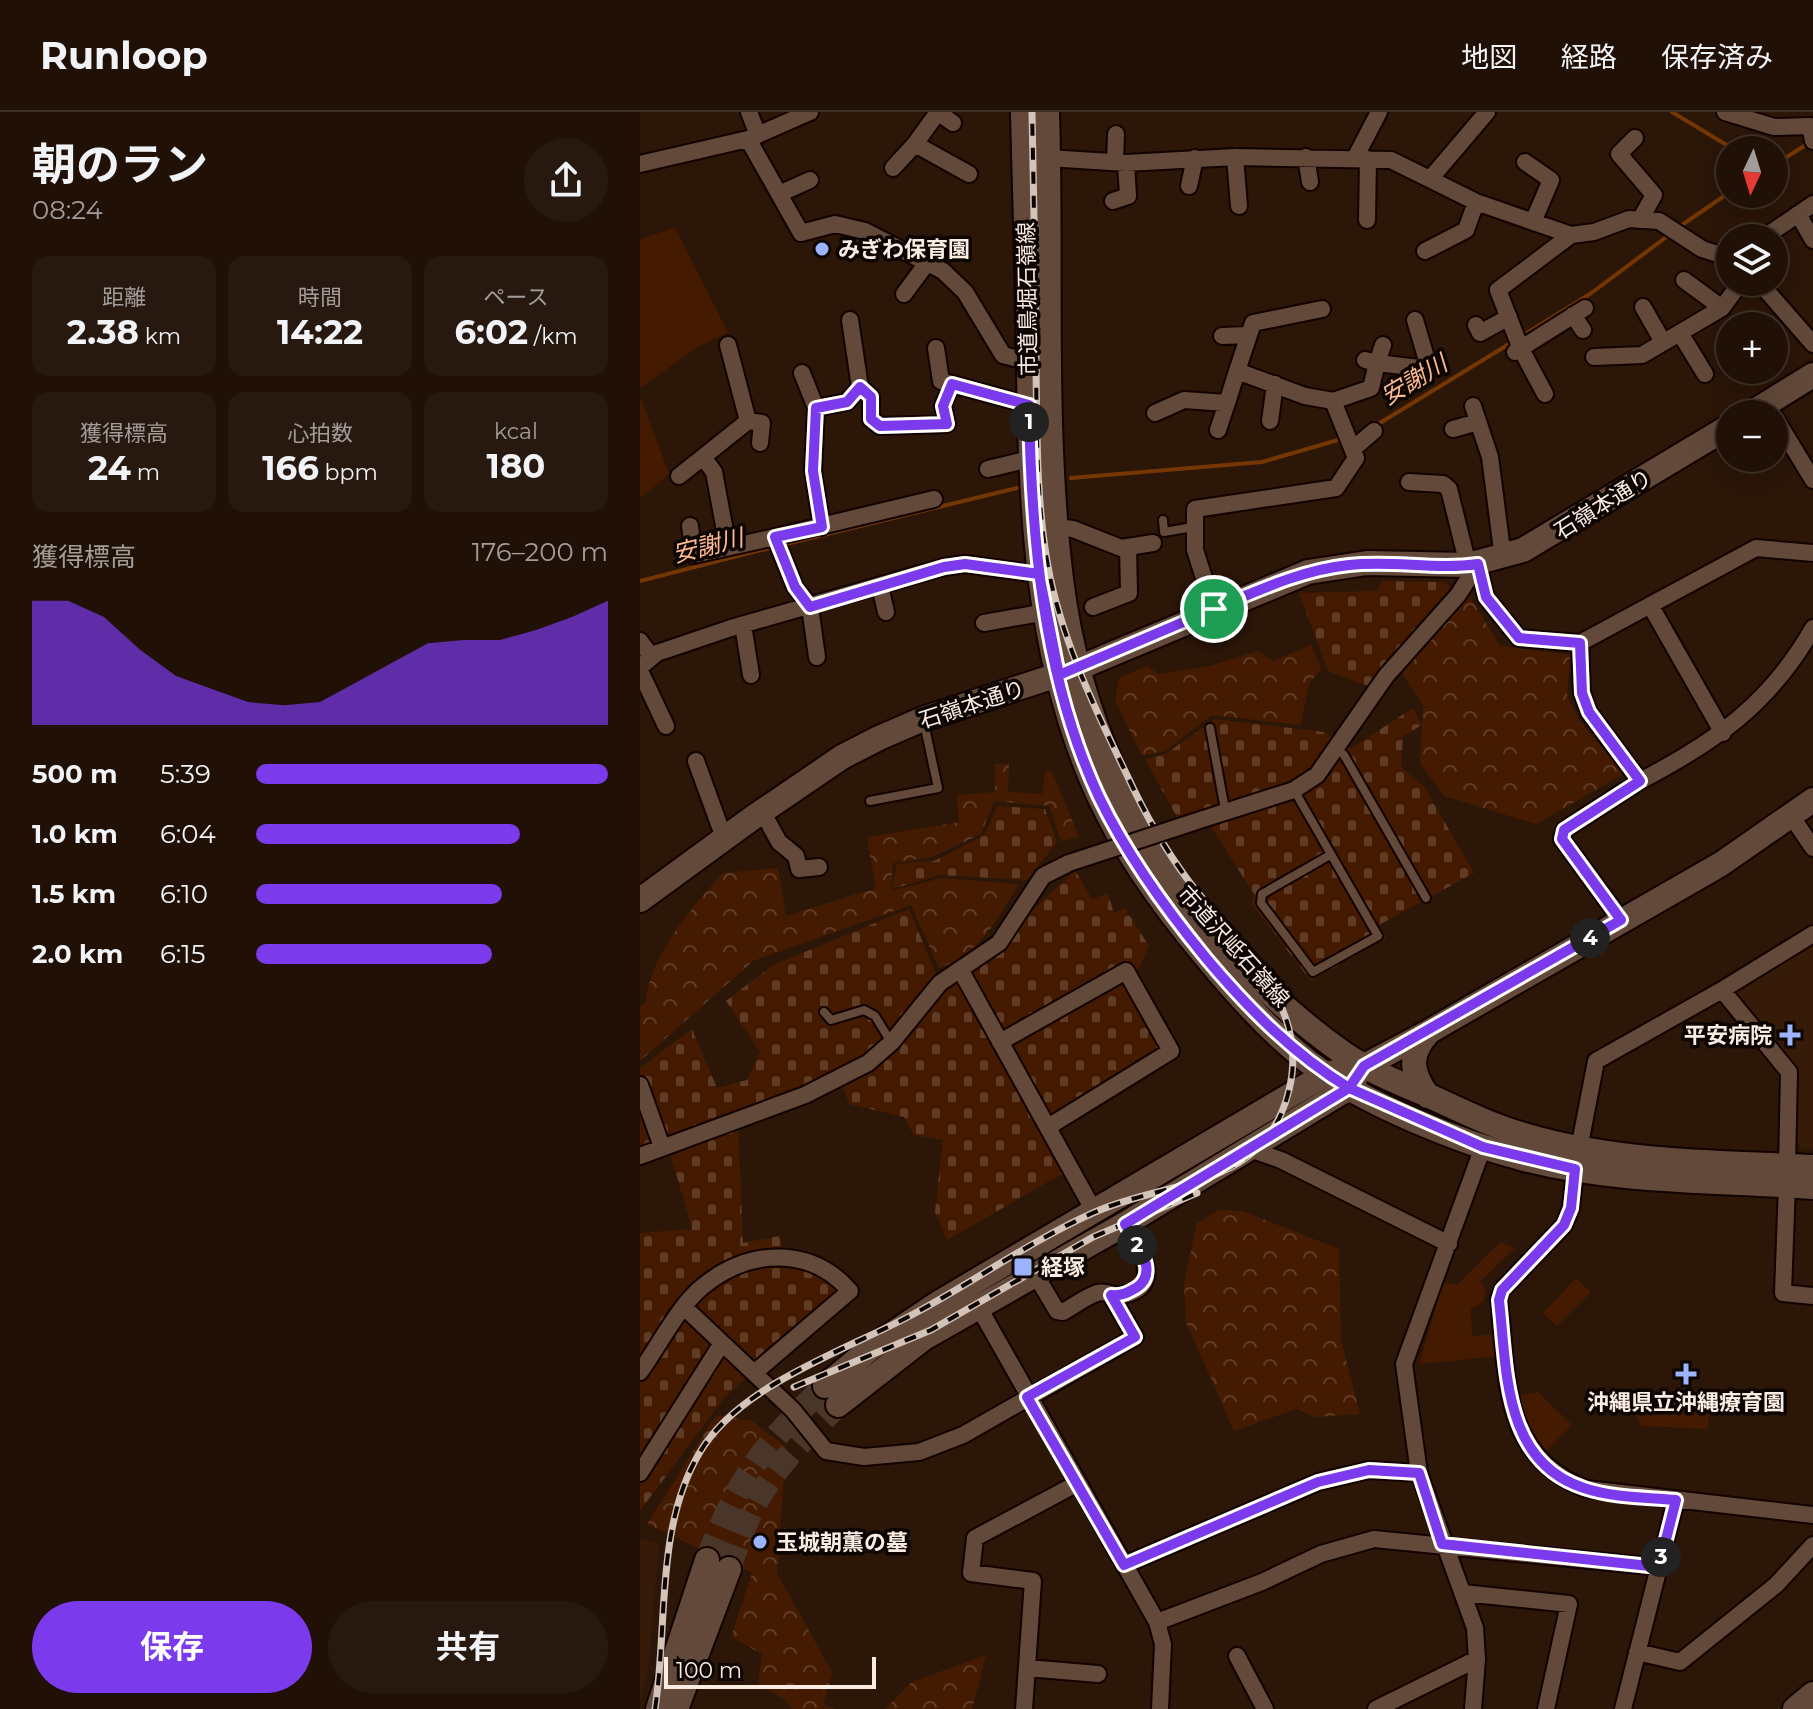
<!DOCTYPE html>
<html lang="ja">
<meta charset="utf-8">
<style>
body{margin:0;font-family:Montserrat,"Noto Sans JP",sans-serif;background:#281910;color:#f1f3f6;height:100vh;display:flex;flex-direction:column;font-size:30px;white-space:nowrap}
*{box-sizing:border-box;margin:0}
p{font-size:26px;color:#a29d9b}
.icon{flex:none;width:44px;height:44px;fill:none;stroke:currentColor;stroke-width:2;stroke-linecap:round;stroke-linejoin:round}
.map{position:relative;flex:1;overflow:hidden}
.side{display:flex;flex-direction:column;background:#201006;width:640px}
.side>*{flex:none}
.needle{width:52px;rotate:184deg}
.buttons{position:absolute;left:1076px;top:24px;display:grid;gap:16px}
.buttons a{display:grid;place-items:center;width:72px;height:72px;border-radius:50%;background:#201006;box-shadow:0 8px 32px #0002,0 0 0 2px #3d3028;font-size:40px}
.scale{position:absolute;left:24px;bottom:20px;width:212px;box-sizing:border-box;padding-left:8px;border:4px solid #fbece3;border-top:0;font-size:22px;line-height:28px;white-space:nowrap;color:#fbece3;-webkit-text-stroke:6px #0c0502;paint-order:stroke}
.pin{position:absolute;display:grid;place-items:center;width:68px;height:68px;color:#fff;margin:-34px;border:4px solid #fff;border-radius:50%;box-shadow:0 2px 8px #0007}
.km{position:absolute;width:40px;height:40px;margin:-20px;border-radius:50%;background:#222;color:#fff;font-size:22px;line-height:40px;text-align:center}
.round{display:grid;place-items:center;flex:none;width:84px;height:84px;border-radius:42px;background:#281910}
.overview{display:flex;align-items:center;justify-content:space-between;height:136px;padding:0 32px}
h1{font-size:44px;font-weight:700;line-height:60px}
.figures{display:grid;grid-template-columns:repeat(3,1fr);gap:12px;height:136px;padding:8px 32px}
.figures div{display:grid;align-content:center;border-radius:16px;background:#281910;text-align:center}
.figures b{font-size:34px;font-weight:700}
.figures small{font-size:22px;font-weight:400}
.figures p{font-size:22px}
.chart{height:224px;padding:16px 32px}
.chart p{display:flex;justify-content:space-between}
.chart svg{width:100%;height:144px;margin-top:8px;fill:#7c3aed;opacity:.7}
.primary-button{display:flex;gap:16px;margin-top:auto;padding:16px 32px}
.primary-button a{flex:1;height:92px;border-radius:48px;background:#7c3aed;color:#fff;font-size:32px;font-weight:700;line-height:92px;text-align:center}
.primary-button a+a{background:#281910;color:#f1f3f6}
ul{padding:0 32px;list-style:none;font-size:26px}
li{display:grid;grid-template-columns:128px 96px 1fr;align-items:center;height:60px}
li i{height:20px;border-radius:10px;background:#7c3aed}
header{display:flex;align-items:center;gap:48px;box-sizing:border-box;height:112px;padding:0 40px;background:#201006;border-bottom:2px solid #3d3028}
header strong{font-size:38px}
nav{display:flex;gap:44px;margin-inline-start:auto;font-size:28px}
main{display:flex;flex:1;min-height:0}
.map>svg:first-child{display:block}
</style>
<header>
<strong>Runloop</strong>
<nav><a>地図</a><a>経路</a><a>保存済み</a></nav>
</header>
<main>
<section class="side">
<div class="overview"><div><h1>朝のラン</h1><p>08:24</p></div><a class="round"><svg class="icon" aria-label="share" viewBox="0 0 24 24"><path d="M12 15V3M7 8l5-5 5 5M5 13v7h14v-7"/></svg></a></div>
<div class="figures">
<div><p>距離</p><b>2.38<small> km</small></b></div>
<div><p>時間</p><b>14:22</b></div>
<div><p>ペース</p><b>6:02<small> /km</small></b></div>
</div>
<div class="figures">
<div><p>獲得標高</p><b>24<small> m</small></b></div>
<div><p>心拍数</p><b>166<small> bpm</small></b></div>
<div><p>kcal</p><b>180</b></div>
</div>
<div class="chart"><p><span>獲得標高</span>176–200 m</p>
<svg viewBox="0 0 160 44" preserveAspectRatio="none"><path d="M0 44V6L10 6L20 11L30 21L40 29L50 33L60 37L70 38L80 37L90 31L100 25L110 19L120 18L130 18L140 15L150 11L160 6V44z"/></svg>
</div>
<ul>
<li><b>500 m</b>5:39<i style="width:100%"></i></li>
<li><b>1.0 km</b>6:04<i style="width:75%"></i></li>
<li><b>1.5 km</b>6:10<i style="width:70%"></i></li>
<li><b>2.0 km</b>6:15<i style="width:67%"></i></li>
</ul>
<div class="primary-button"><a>保存</a><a>共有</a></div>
</section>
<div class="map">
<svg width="1173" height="1597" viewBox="0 0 1173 1597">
<defs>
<pattern id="forest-crowns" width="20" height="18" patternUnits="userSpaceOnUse" patternTransform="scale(2)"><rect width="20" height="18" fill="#441b00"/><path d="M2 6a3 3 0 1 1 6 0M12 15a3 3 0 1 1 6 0" fill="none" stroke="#603c25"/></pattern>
<pattern id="cemetery-stones" width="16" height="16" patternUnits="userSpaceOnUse" patternTransform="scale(2)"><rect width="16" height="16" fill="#441b00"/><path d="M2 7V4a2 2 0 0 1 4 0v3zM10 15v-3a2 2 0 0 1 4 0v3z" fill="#603c25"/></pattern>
</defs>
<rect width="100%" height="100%" fill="#2b1608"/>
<path fill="#361b09" d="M1173,831V1037L1162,1036L1154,1028L1157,957L1096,889V881L1099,875Z
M0,1427L19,1432L8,1558L0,1585Z"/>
<path fill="#441b00" d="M35,116L88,220L53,238L0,276V127Z
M0,284L29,362L0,386Z
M860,1130L875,1136L840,1170L846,1176L844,1189L831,1197L832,1224L859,1222L861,1244L779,1252L803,1170L817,1173Z
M936,1166L951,1180L917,1214L903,1201Z
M898,1280L932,1313L903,1342L887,1320L877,1284Z
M987,1281L1070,1284L1068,1317L1001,1314Z"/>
<path fill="url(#forest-crowns)" d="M828,482L860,534L930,543L927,584L939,608L984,662L896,712L804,684L780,651L783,593L762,561Z
M671,533L681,556L669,572L661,613L572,603L525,639L502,644L475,588L479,566L507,554L518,562L570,554L618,539L633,549Z
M355,652H369L368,680L402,682L406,657L413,662L439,725L421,729L409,694L354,689L341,722L292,745L253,751L251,779L302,766L379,772C357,807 340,843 299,856L271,793L113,849L0,949V895L5,891C12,841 49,798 83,761L138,756L146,804L236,776L227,725L319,710L317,683L355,680Z
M579,1098L603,1099L699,1137L701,1228L720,1302L675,1305L656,1297L594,1319L546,1210L544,1172L557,1111Z
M76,1303L112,1309L146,1335L137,1461L192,1560L184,1592L195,1597H153L145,1588L118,1572L122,1542L91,1525L112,1461L7,1412Z
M346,1543L332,1597H245L272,1570Z"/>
<path fill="url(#cemetery-stones)" d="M742,469L804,470L811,476L728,574L688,559L659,481L737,479Z
M773,596L782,613L763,624L761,655L785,676L834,761L739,813L746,826L671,869L612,792L614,782L561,699L538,707L505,647L527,641L575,607L684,620L710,637Z
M357,694L405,697L417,730L387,768L300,763L252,777L257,752L294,749L345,723Z
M435,759L452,787L468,782L474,801L485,796L509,834L496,862L538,934L402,1012L427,1059L307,1128L295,1100L303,1028L274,1023L264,1005L209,992L202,971L98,1015L103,1131L139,1124L148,1155L196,1168L200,1181L84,1286L0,1399V1121L52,1117L26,1027L0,1037V956L52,917L77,976L107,968L120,940L86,889L133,853L269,797L296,862L330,854Z"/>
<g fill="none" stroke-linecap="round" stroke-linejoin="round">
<path stroke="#743703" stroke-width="4" d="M1032,0L1095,38
M1134,53L1169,31
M1039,115L1090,80
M882,224L950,182L1029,123
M735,314L874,229
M431,366L622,350L705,326
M142,433L377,376
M0,469L133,435"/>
<path stroke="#4a3629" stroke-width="24" stroke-dasharray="24 12" stroke-linecap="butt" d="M67,1448C100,1364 120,1337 185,1274
M89,1457C115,1376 138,1352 198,1293"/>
<defs>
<path id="lane" d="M523,408L524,420L553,415
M570,616L584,692L588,698
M697,637L704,643L786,786
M654,678L738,824L673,860L621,791L622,782L690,743
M230,689L298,676L284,611
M184,900L191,908L224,898L235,904L251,930"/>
<path id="street" d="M109,0L118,23
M298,0L275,32L329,62
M1085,0L1134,15L1170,14L1173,29
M299,1L313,11
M995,26L979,42L1014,83L1000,108
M108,27L161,121L195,112L225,119L303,159L325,180L363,243L389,250
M595,45L599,94
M666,45L670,70
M408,46L486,51L595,45L751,48L836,90L931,123L954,120L989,107L1019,109L1062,137L1090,146
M715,46L739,0
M475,50L476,22
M885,50L911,68L893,110
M0,52L108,27L170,0
M253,56L275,32
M790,67L847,0
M549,74L555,46
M139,82L170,68
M473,89L488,84L486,51
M1158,102L1173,128
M727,108L728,47
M1123,126L1173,92
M785,139L826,118L836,90
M1044,168L1082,196
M1119,170L1173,232
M264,182L287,151
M1003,195L1023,230
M933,203L943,218
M836,213L840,221L869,205
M1040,221L1065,262
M582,224L609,223
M88,233L108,309L63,345L74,360L88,435
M296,236L301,269L312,272
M875,240L945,196
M954,245L1002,243L1082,196L1101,170
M725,248L737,251L743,233
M597,259L613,211L682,197
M162,261L176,296
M220,275L231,285V307L240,314L307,312L303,294L312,272L389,293
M905,282L881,237L858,178L931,123
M693,289L731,276L737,251L779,256L788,252L775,208
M833,294L850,345L863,446
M515,301L544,288L587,291L597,259L665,284L693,289L716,346L696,376L555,397V438L574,497
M1134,304L1173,368
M108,309L122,311L120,331
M630,309L635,272
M813,317L838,310
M578,318L587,291
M713,337L734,319
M348,357L389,347
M39,364L63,345
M769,370L803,372L809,377L828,453
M50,414L54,443L135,425
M182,415L173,359L176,296L207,290L220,275L210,208
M416,415L433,417L481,436L513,431
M838,452L846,485L879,526L940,531L942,581L949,600L1000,669L924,718L922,727L981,808
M240,474L246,500
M1010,493L1083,621
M453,495L489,481L488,435
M344,511L406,500
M103,513L111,563
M0,529L11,544
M940,531L1116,436L1173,441
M177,545L170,495L155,475L135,425L294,387
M0,555L17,541L91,516L304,455L325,452L399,462
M0,559L26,614
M56,649L80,715
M1000,669C1075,630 1130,592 1173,516
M122,699L139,730L156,744L159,757L179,755
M1152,705L1173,736
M563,707L654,678L677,663L746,564L818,483L838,452
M321,859L454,1099
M1082,878L1149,960L1147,1054
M360,930L486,859L531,939L408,1015
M0,973L22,1035
M607,1036L641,1048L809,1132
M939,1037L956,949L1082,878L1173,822
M0,1044L165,983L228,951L252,930L300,871L359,831L403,764L429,751
M935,1057L931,1096L924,1113L862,1178L859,1188C868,1265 861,1346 947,1377L1173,1403
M1147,1073L1143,1181L1173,1184
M395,1162L417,1199L423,1200C434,1194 445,1185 457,1181C466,1178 473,1185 482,1183C527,1175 498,1134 485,1112
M338,1194L517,1510L523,1532L520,1597
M45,1196L153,1298L186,1339L224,1345L279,1340L323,1323L495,1225L471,1183
M0,1260C19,1234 37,1196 62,1175C108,1137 170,1133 210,1179L114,1261
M0,1361L82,1231
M779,1361L764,1252L843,1035
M484,1453L678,1370L729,1358L779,1361L835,1516L837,1547L833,1597
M1019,1455L1036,1388
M823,1481L929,1492L906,1597
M517,1510L622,1470L681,1442L734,1427L1019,1455L983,1597
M997,1540L1040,1550L1136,1473L1173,1433
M597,1544L625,1597
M387,1556L458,1562
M384,1597L393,1469L331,1461L335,1426L436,1372
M736,1597L837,1547"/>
<path id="secondary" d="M383,0C385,84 388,167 389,251C390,396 397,548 458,682C485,741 524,795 566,845C597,883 631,921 670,951C725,992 819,1030 884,1047C978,1071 1077,1068 1173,1075
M407,0C412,155 402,313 421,467C444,655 548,832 703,941C729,959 757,970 785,982C818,997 849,1013 884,1023C978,1051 1076,1050 1173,1055
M1110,302L1173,263
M0,788L111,707L202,645L239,626L283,607L436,557L668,460L727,451L828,453L883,438L1090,314
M788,921C768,943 771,961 788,984
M185,1274L231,1236L300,1190L686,962L724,954L790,919L1081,752L1173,688
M198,1293L284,1226L485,1112L709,976L715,967
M18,1597L67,1448
M36,1597L89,1457
M1155,1597L1173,1582"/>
</defs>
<use href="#lane" stroke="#120200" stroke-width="12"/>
<use href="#street" stroke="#120200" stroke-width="20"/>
<use href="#secondary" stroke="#120200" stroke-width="28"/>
<use href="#lane" stroke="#62493a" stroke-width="8"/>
<use href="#street" stroke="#62493a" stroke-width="16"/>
<use href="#secondary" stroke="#62493a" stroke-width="24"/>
<defs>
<path id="rail" d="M154,1275L291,1218L453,1125L557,1081
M15,1597C28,1513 15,1415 60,1340C101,1271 211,1237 279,1199C338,1167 394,1127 455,1100C530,1067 625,1078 649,978C671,891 595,830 548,768C524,736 504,700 487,663C456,599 425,535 410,465C396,396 397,324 396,253C395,169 394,84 392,0"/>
</defs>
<use href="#rail" stroke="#d3c3b9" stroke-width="7"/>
<use href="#rail" stroke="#0c0502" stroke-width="4" stroke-dasharray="12" stroke-linecap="butt"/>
<defs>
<path id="street-bridge" d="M429,751L563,707"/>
</defs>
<use href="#street-bridge" stroke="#120200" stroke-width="20" stroke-linecap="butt"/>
<use href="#street-bridge" stroke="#62493a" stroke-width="16"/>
</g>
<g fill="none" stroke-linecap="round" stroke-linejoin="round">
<defs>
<path id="route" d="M574,497L419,563L399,462L325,452L304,455L170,495L155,475L135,425L182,415L173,359L176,296L207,290L220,275L231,285V307L240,314L307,312L303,294L312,272L389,293C391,424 403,565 459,685C487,743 525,796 566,846C608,896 653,942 709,976L485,1112C495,1130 521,1160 496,1176C487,1181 482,1184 471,1183L495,1225L387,1285L484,1453L678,1370L729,1358L779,1361L802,1432L1019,1455L1036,1388C1006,1385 973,1386 944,1376C863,1350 867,1258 859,1188L862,1178L924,1113L931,1096L935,1057L843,1035L709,976L724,954L981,808L922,727L924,718L1000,669L949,600L942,581L940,531L879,526L846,485L838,452C795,458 752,448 709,453C661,458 617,479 574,497"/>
</defs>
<use href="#route" stroke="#fff" stroke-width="16"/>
<use href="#route" stroke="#7c3aed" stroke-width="10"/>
</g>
<g fill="#9cb4fd" stroke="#0c0502" stroke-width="3">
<circle cx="182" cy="137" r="8"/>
<path d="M1146 911h8v8h8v8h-8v8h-8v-8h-8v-8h8z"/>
<rect x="373" y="1145" width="20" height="20" rx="4"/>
<path d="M1042 1250h8v8h8v8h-8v8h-8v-8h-8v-8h8z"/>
<circle cx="120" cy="1430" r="8"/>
</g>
<g text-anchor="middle" stroke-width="7" stroke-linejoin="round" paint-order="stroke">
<g font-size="22" font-weight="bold" fill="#fbece3" stroke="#0c0502" text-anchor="start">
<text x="198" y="145">みぎわ保育園</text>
<text x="1132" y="931" text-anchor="end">平安病院</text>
<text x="401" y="1163">経塚</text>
<text x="1046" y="1298" text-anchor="middle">沖縄県立沖縄療育園</text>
<text x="136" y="1438">玉城朝薫の墓</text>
</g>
<g font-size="22" fill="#fbece3" stroke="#0c0502">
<text transform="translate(387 187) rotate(-91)" y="8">市道鳥堀石嶺線</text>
<text transform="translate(963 392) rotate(-32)" y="8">石嶺本通り</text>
<text transform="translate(332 592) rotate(-18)" y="8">石嶺本通り</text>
<text transform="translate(594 834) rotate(48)" y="8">市道沢岻石嶺線</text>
</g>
<g font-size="24" font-style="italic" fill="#fdb991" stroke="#0c0502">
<text transform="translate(774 268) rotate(-31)" y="8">安謝川</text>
<text transform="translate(68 434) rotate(-14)" y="8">安謝川</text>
</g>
</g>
</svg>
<div class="buttons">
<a><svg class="needle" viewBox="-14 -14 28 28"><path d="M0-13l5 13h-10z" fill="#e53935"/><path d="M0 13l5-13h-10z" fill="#a29d9b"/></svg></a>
<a><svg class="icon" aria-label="layers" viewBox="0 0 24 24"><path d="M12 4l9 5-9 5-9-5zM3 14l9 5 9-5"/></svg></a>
<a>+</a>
<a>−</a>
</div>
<div class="scale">100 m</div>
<div class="pin" style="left:574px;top:497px;background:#1e9e55"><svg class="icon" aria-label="arrive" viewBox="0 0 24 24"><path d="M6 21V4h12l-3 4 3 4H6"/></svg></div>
<b class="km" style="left:389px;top:310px">1</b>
<b class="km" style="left:497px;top:1133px">2</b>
<b class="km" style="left:1021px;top:1445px">3</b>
<b class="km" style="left:950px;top:826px">4</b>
</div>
</main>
